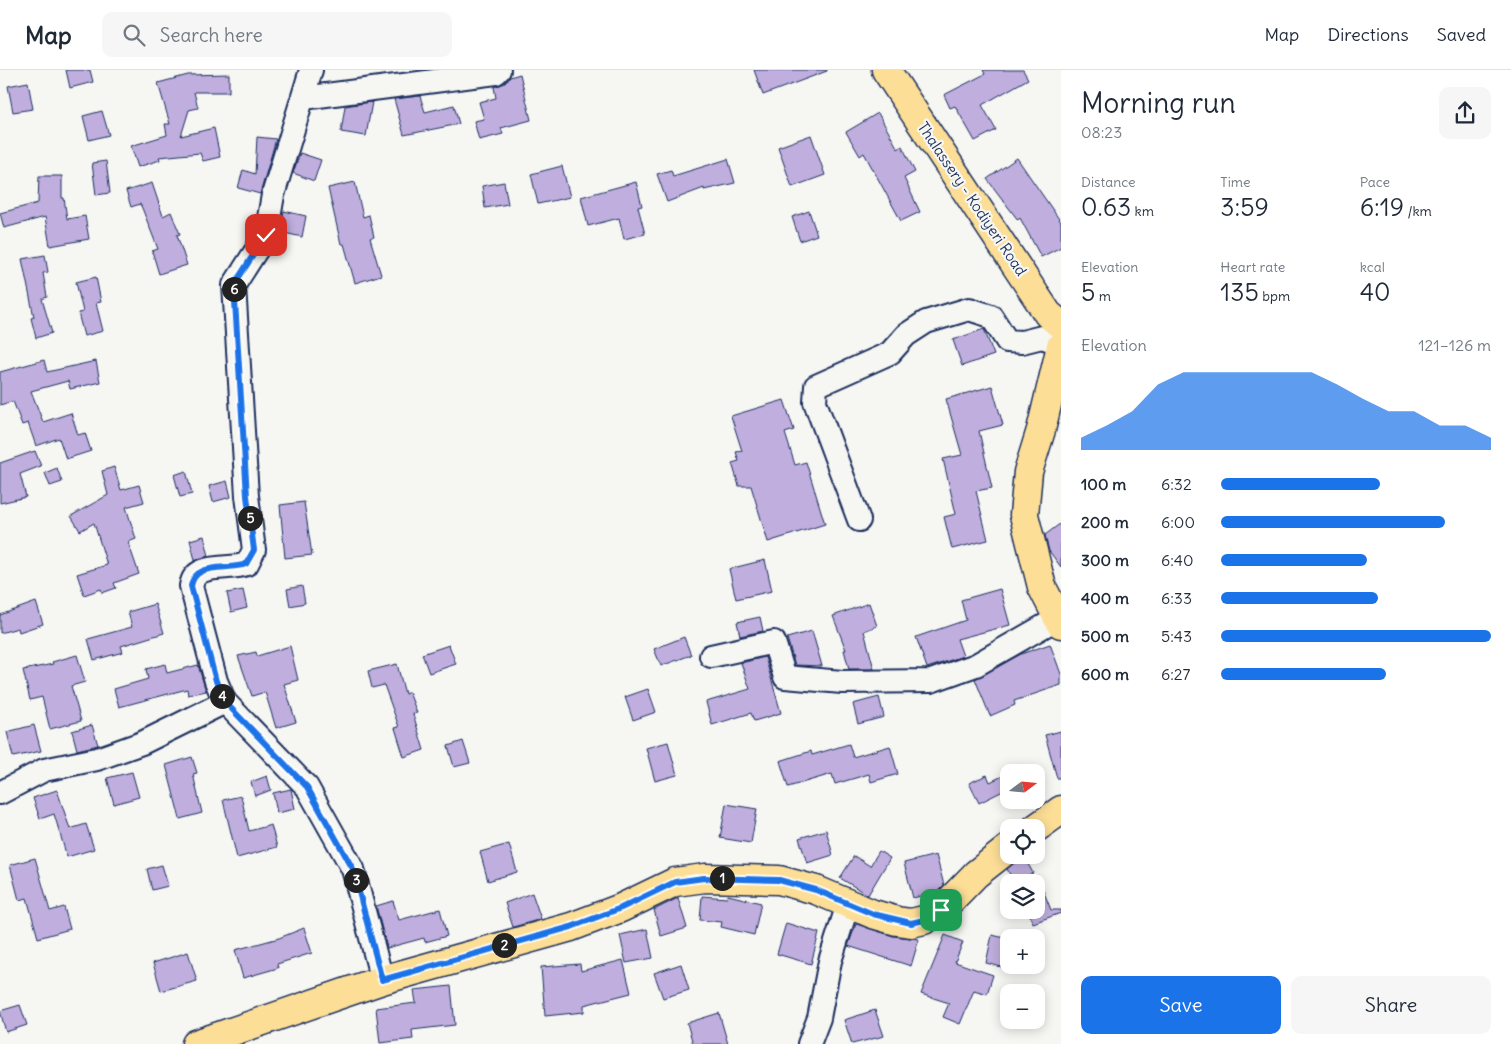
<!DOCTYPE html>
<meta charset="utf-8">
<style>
body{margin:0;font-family:Delius,sans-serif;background:#f6f6f7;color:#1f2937;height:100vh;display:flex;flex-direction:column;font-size:19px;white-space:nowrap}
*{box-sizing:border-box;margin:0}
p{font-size:16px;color:#747a83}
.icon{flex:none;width:28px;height:28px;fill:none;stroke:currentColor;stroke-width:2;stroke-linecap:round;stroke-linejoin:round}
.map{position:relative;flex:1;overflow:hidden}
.sheet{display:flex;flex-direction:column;background:#fff;width:450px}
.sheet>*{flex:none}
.needle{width:32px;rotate:74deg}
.controls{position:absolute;left:1000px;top:694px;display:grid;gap:10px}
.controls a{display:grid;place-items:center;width:45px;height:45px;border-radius:10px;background:#fff;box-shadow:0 2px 12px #0003;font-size:25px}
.pin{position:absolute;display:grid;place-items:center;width:42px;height:42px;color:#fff;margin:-21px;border-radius:10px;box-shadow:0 2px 8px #0006}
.km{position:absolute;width:25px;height:25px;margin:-12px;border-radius:50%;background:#222;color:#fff;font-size:14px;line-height:25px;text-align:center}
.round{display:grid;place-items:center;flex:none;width:52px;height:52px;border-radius:10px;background:#f6f6f7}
.head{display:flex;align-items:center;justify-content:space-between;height:85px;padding:0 20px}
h1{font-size:28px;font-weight:600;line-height:38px}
.stats{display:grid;grid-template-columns:repeat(3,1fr);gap:8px;height:85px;padding:5px 20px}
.stats div{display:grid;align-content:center}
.stats b{font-size:25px;font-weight:600}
.stats small{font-size:14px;font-weight:400}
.stats p{font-size:14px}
.chart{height:140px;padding:10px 20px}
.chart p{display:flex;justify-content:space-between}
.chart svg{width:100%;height:90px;margin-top:5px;fill:#1a73e8;opacity:.7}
.cta{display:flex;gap:10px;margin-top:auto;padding:10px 20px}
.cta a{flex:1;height:58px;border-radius:10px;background:#1a73e8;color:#fff;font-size:20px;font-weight:600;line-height:58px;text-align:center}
.cta a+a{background:#f6f6f7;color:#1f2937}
ul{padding:0 20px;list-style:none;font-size:16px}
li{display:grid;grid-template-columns:80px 60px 1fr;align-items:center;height:38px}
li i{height:12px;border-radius:6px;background:#1a73e8}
header{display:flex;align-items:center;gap:30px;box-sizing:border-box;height:70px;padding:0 25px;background:#fff;border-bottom:1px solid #e0e1e3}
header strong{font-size:24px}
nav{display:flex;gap:28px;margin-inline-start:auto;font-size:18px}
.search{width:350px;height:45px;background:#f6f6f7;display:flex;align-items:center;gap:12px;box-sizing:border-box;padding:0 18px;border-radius:10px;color:#747a83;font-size:19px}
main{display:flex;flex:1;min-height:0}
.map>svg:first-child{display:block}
</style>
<header>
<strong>Map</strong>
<div class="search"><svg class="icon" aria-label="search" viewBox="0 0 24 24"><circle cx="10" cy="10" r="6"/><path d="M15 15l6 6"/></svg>Search here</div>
<nav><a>Map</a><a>Directions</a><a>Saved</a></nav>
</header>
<main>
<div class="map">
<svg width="1061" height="974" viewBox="0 0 1061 974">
<rect width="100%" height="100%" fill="#f6f6f2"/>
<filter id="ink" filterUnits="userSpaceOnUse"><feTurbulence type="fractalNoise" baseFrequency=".02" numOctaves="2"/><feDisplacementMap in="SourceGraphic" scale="10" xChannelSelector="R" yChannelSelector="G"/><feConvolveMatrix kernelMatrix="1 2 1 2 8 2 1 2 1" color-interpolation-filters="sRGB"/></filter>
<g filter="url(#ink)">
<path fill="#bfaede" stroke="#1b2f5e" d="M66,0H90L93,12L70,18Z
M754,0H827V1L763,25Z
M983,0H1023L1028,9L982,35L996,60L975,71L955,36L950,38L944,25L985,4Z
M229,4V22H194L198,38L189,40L181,66L214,58L220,87L203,91L200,83L159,87L160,90L138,97L131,76L167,65L165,54H170L158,13L188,5Z
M520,4L531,50L501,58L503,64L479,70L474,51L484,49L479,32L496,28L494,17L505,13L510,7Z
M28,12L33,39L13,42L8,16Z
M420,26L425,42L454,35L459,54L404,65L394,29Z
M372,32L366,66L341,62L345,36Z
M102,41L109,65L89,70L83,46Z
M878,43L898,79L902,76L915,102L904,108L920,142L901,151L864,83L860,86L846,62Z
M811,65L825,105L792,117L778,77Z
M257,67L276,69L260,124L238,118L243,100L255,104Z
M300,83L321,90L314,111L293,103Z
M1017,88L1061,152V177L1041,187L1020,148L1018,150L987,109Z
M728,89L735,113L704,120V118L667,132L657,104L671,100L673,106Z
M106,91L110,123L96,125L92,93Z
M562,96L570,127L538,134L531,104Z
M39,106H62V128H64L67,149L85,146L89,169L50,176L45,147L4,158L0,143L38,133Z
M355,112L363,147L369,145L374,167L370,168L381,205L355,213L344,174H341L328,118Z
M504,112L508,134L485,138L482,116Z
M636,112L642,136L638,137L645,164L624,169L619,148L588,156L581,127Z
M152,113L163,146L171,142L180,164L177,165L187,195L159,204L152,181L158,179L142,138L140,134L131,137L126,121Z
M284,141L306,146L302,167L280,162Z
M809,141L817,165L800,171L792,147Z
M45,185L48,202L43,203L47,227L42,229L52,263L36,268L31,248L34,247L22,189Z
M96,207L101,232L96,233L103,261L84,266L78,243L83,242L76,212Z
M984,259L994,285L962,296L953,270Z
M44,290L47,302L96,291L100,312L70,319L68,311L31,321L43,352L71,343L78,365L85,363L91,381L66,389L59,368L36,376L28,353L22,355L13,331L0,335V302Z
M992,316L1003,355L979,361L992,418L976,421L988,470L952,479L944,447L956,444L943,389L962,385L946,329Z
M784,330L794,360L785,363L795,395L806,392L825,454L768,472L751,416H739L732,393L739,391L736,382L742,381L731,346Z
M35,381L41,396L20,404L26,427L0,433V393Z
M114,397L121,420L139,415L144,432L126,437L136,469L128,472L139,504L114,513L116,518L102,523L101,519L84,525L77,504L107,495L94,453L80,461L71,446L108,425L102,401Z
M57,398L62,412L50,416L45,403Z
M186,401L192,424L180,427L174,405Z
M227,411L231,427L213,432L209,416Z
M304,432L312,485L285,488L280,435Z
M1061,453V497L1049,481L1045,465Z
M204,466L209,486L195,490L190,470Z
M765,490L772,521L736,529L729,499Z
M302,516L305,533L290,536L287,519Z
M1000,519L1010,555L957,569L963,586L927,598L916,567L966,550L961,530Z
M243,520L247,538L231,542L227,523Z
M36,532L43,554L19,562L18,558L0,563V545Z
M869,533L877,556L864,561L874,599H849L844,580H846L833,546Z
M155,534L164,563L121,576L123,582L94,590L88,569L132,557L128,542Z
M760,547L763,561L740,566L737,552Z
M812,561L822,596L795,595L787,568Z
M684,567L691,585L661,596L654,579Z
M1050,574L1061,604V615L1014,631L1015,635L990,646L975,609L1021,584Z
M449,575L456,594L429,603L422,584Z
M290,576L298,610L284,614L296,652L276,658L265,622L252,626L238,586L256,582L257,586Z
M77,585L85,612L71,616L81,651L50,659L42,627L30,630L23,600L53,594L52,592Z
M765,587L781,643L754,651L751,643L712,655L706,632L750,619L741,593Z
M165,594L167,603L198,595L206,621L188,625L187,619L119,637L114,619L148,609L146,599Z
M397,594L405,624L409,622L417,643L413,644L424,680L404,687L395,658L399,657L384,615L372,618L368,601Z
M648,619L656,642L633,650L625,627Z
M879,627L884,647L858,654L853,634Z
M34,655L41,681L13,687L7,662Z
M92,655L98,675L77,680L72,661Z
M1061,661V708H1057L1045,665Z
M463,671L470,693L454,697L448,676Z
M668,672L677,705L655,711L646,678Z
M849,674L853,687L890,676L898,704L871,712L869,704L835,714L832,704L788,717L780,691L811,681L812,685Z
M192,687L197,703L193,704L202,743L180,749L166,695Z
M132,702L139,727L114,734L107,708Z
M1009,703V718L979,733L969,713L987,705L990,712Z
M267,706L271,720L255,726L251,712Z
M291,719L295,739L277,743L273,723Z
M57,720L70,759L86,754L94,779L67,787L54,744L40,749L33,728Z
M241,726L249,761L271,755L277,777L237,788L223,730Z
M726,734L757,739L751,773L720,768Z
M826,760L833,785L807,793L799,768Z
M509,774L517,802L488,811L480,782Z
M879,781L890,788L868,825L840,808L854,786L870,796Z
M936,785L944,815L937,822L913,828L904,793Z
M1023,785L1033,803L1014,812L1007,799Z
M35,788L50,841L64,837L70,859L38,868L27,828L19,830L10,795Z
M162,795L168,816L152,820L147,799Z
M1037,805L1051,840H1061V843L1033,853L1028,840H1036Z
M532,823L541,849L513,857L505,833Z
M728,825L761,833L754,865L721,857L722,852L700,850L702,826L727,828Z
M678,828L687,858L661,866L654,840Z
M393,831L399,850L440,839L447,866L425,872L424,868L387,878L376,836Z
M786,853L819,863L811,894L777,884Z
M856,854L893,866L919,869L911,896L848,876Z
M304,858L312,883L277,894L278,898L243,908L235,880L279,868Z
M647,859L653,888L626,893L620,865Z
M945,865L963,872L955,892L993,905L987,924L974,920L960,954L943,947L949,933L921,924Z
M992,865L1009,869V899L986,893Z
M188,882L197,911L161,921L153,893Z
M623,890L631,923L584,935V942L545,946L541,897L580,894L581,901Z
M681,894L689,920L663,928L654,903Z
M451,916L455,955L412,960L413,969L380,973L376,938L416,933L414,920Z
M20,935L27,955L6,962L0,941Z
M875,940L884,966L852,974L844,950Z
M719,943L728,974H693L687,953Z"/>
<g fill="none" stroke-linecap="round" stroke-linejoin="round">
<defs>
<path id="minor" d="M311,0L273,125L266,165L234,215L247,426L254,480L247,494C228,501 195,491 191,516L216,611L225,632L307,717L353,799L382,910
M303,28L496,3L499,0
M859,450L815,332L816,316L890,283L906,265L926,252L969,239L991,246L1007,271L1022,272L1042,267L1061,274
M711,586L774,572L785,607L842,612L931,611L976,595L1058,548
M0,723L44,700L97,689L142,673L225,632
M809,974L819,948L830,891L848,834"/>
<path id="major" d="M886,0L1048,244L1061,255
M1061,276L1041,360L1028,402L1024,445L1042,517L1061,554
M1036,758L1061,740
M196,974L382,910L571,857L621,838L675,812L705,808L779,810L816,820L873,844L897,851L911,853L924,850L941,840L976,804L1009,778"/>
</defs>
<use href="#minor" stroke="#1b2f5e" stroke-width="26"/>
<use href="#major" stroke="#1b2f5e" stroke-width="31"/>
<use href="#minor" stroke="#f6f6f2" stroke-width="22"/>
<use href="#major" stroke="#fcde96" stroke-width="28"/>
</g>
</g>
<g fill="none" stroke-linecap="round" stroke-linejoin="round" filter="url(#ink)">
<defs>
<path id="route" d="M266,165L234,215L247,426L254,480L246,494C228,501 195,491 191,516L216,611L225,632L307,717L353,799L382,910L571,857L621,838L675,812L704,808L779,810L816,820L873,844L911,853L924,850L941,840"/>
</defs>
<use href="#route" stroke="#fff" stroke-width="10"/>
<use href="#route" stroke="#1a73e8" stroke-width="6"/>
</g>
<g text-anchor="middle" stroke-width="4.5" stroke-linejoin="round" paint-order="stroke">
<g font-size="15" fill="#1b2f5e" stroke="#f6f6f2">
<text transform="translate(972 129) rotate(56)" y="5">Thalassery - Kodiyeri Road</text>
</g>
</g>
</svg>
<div class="controls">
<a><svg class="needle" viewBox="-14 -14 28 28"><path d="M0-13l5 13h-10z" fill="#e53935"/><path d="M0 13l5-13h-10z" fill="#747a83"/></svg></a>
<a><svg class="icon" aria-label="locate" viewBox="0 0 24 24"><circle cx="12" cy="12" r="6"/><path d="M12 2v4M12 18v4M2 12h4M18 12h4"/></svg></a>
<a><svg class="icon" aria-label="layers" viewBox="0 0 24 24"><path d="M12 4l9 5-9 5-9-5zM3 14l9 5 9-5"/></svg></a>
<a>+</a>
<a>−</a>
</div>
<div class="pin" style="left:941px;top:840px;background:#1e9e55"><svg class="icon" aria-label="arrive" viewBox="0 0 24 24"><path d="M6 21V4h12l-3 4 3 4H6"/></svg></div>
<div class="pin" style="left:266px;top:165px;background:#d93025"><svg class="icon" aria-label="check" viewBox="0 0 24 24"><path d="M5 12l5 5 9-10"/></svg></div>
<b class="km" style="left:722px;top:808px">1</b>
<b class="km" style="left:504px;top:875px">2</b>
<b class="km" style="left:356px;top:810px">3</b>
<b class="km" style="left:222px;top:626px">4</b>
<b class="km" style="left:250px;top:448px">5</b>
<b class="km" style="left:234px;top:219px">6</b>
</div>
<section class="sheet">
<div class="head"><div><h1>Morning run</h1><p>08:23</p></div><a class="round"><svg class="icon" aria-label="share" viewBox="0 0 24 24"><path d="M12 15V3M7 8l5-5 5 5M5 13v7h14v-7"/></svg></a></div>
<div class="stats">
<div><p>Distance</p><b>0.63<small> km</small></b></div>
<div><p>Time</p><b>3:59</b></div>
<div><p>Pace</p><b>6:19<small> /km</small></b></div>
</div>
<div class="stats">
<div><p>Elevation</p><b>5<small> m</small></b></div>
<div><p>Heart rate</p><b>135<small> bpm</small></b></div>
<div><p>kcal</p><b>40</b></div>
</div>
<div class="chart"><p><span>Elevation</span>121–126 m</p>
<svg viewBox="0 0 160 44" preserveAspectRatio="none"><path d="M0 44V38L10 32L20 25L30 12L40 6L50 6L60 6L70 6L80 6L90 6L100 12L110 19L120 25L130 25L140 32L150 32L160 38V44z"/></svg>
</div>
<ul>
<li><b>100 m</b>6:32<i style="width:59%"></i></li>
<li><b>200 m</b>6:00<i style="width:83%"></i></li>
<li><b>300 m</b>6:40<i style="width:54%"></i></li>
<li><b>400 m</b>6:33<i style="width:58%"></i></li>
<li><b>500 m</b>5:43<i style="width:100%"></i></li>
<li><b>600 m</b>6:27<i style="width:61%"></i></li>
</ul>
<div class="cta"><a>Save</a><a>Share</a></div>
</section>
</main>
